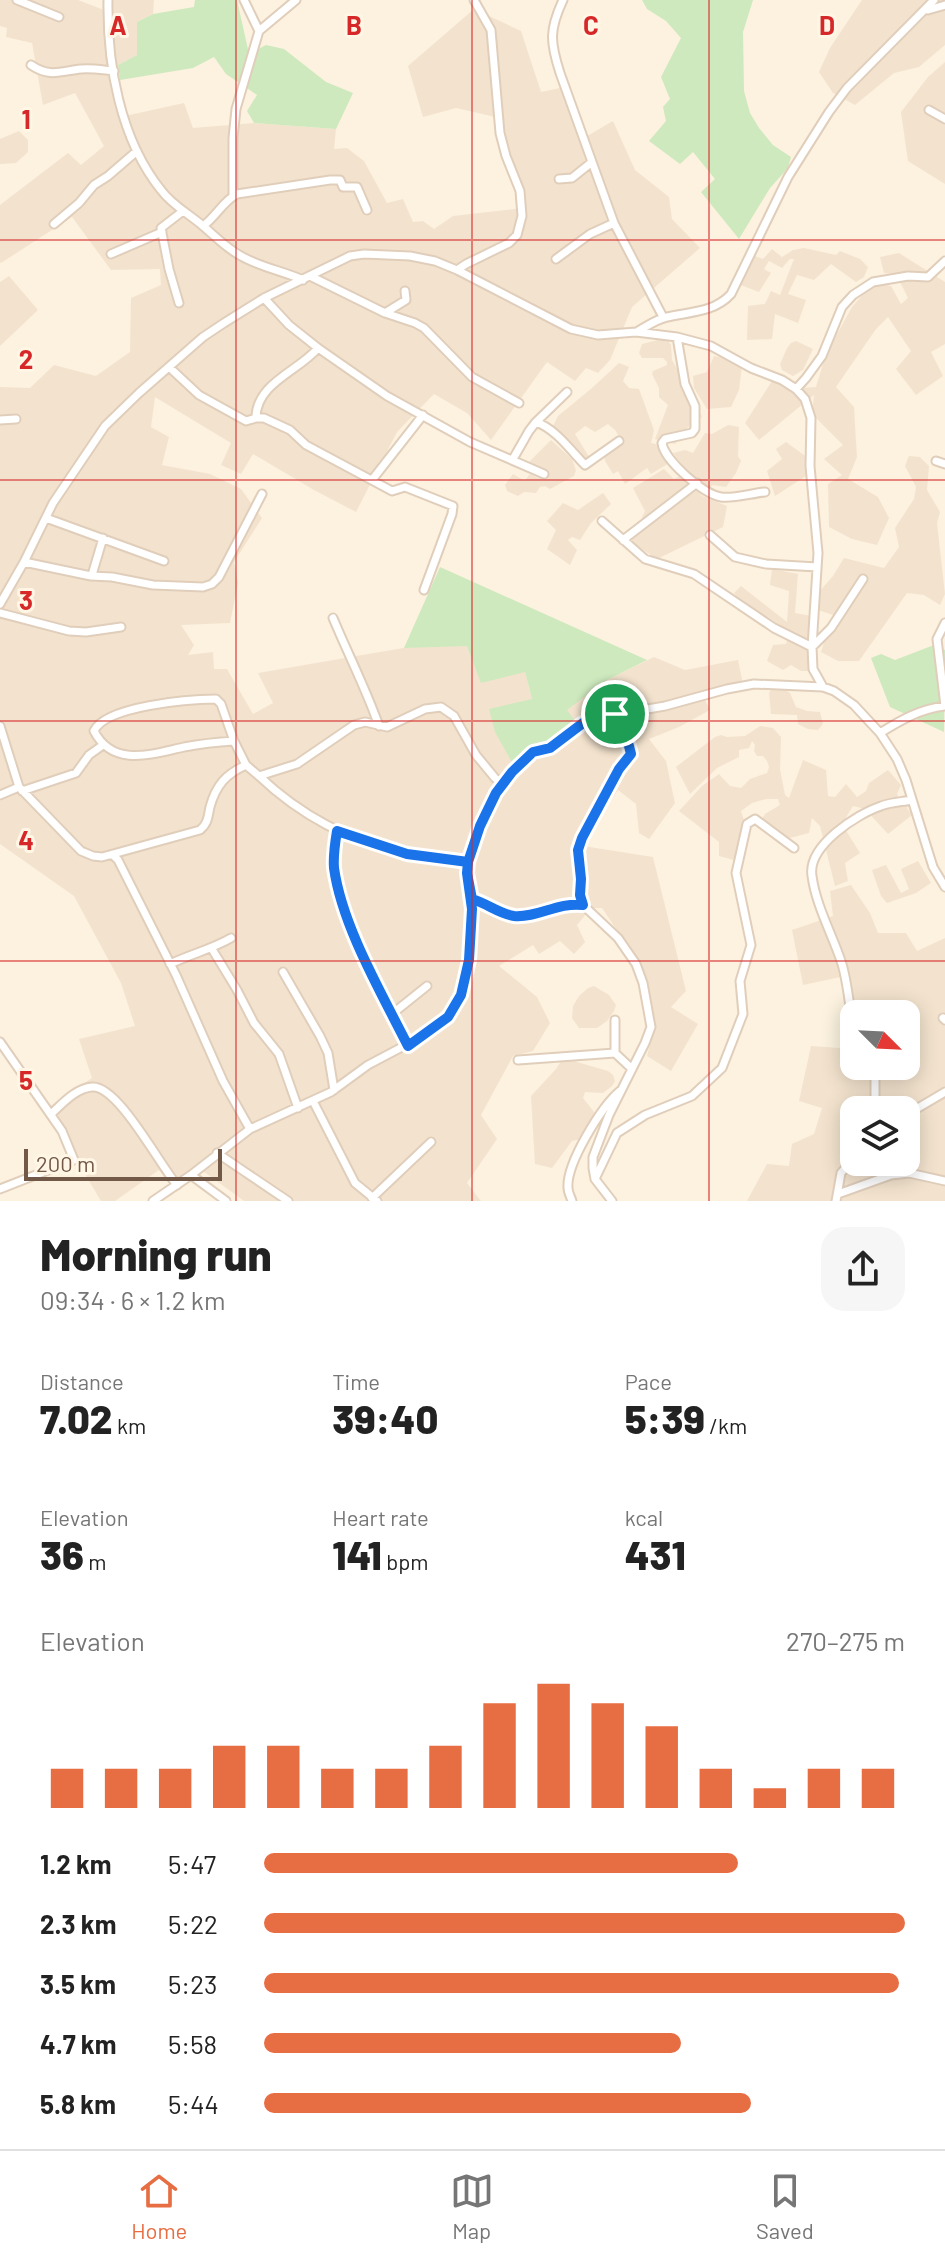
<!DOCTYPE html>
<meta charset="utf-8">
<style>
body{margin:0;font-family:Barlow,sans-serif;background:#f6f6f6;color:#222;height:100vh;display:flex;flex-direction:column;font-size:30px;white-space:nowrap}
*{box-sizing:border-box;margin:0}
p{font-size:26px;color:#767676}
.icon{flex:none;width:44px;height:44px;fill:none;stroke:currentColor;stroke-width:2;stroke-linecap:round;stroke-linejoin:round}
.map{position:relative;height:1201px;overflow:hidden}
.sheet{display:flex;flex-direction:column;background:#fff;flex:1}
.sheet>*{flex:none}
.needle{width:52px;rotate:114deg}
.tools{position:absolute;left:840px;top:1000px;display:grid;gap:16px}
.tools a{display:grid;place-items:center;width:80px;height:80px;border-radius:16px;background:#fff;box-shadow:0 4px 20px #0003;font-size:40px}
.scale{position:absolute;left:24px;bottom:20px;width:198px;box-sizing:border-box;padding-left:8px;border:4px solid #725847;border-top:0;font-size:22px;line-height:28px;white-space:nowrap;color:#725847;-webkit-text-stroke:6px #fff6e5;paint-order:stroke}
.pin{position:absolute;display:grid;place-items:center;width:68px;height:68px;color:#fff;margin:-34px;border:4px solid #fff;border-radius:50%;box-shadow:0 2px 8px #0007}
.round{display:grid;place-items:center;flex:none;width:84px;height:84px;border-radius:24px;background:#f6f6f6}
.overview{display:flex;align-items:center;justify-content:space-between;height:136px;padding:0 40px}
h1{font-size:44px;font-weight:800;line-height:60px}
.metrics{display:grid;grid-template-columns:repeat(3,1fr);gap:12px;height:136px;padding:8px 40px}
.metrics div{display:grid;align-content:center}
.metrics b{font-size:40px;font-weight:800}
.metrics small{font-size:22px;font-weight:400}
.metrics p{font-size:22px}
.chart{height:224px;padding:16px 40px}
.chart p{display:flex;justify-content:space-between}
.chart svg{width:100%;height:144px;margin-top:8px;stroke:#e76d43;stroke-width:6}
ul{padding:0 40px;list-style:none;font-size:26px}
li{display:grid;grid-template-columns:128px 96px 1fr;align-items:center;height:60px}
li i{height:20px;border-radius:10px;background:#e76d43}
.tabs{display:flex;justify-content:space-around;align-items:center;height:112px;border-top:2px solid #e0e0e0;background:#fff;font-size:22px;color:#767676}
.tabs a{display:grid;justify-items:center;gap:4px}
.tabs .selected{color:#e76d43}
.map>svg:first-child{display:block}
</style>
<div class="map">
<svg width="945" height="1201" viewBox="0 0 945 1201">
<rect width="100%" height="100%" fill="#fcf2df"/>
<path fill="#f3e3ce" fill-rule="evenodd" d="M0,0H78L104,10L105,0H154L153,14L137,22V55L118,65L125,116L184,103L193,128L254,123L336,129L334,149L347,148L364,161L387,203L403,199L413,222L423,221L434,229L453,216L523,208V195L500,118L456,108L423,117L408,66L474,9L521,31L541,92L560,88L582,139L613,121L635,170L669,197L672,219L700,248L632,307L610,360L598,373L586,368L575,381L547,362L491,440L467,413L434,394L397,432L356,512L314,490L253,454L241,474L221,465L231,443L155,397L151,427L169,437L162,465L210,474L241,489L262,518L234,562L238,583L230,623L181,625L194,645L188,655L213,652L214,669H227L253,714L273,703L258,673L409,647L467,645L525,672L532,699L579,727L566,710L607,680L654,657L685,670L738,660L743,684L701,692L710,710L679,727L649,739L666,761L675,803L649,839L639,833L636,804L618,790L585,838L583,846L653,857L686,991L671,1007L698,1024L671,1071L647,1056L654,1027L635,957L602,908H591L577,925L585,942L574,954L560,941L539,954L533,945L499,966L537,997L550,1023L533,1051L513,1056L481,1115L497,1139L467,1183L481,1201H244L203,1171L176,1192L159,1170L115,1201H101L46,1109L92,1078L79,1039L135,1026L121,983L74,896L0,844V387L30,388L54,365L96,376L130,352L131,298L161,285L160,269L111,270L72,217L1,263L0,262V205L68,153L81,165L104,146L75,93L43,105L32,43L6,37L7,28L0,26Z
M862,0H945V45L919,67L894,73L855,105L833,93L819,72L830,48Z
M945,62V184L908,161L901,112L928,77Z
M19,131L28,140V152L16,163L0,164V139Z
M804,248L836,255L840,251L860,259L868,267L864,277L856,282L831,264L814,280L797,275L788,294L806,300L798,323L775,314L772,339L747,340L748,306L765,304L771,291L780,295L794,259H790L782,268L769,261L764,269L771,273L759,292L733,282L747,253L763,259L772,249L782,257L793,250Z
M899,253L945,282V344L931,352L943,376L916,395L896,369L911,351L888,317L876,329L836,387L854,407L857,457L848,479L878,497L889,518L877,545L852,539L829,527L828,484L842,475L824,459L843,445L812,414L814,395L759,440L745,423L772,381L783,384L786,389L816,387L826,354L852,307L865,292L874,286L882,284L891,286L901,304L908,298L896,274L884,273L880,257Z
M9,276L38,310L0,346V282Z
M666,338L671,345L672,360L680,374L683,389L698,408L702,417L687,428L675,444L655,439L668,405L659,397V388L652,374L653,371L667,365V362L663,358H642L639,353L642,344Z
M796,341L813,349L803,370L793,376L782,370L780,364L787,348L791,343Z
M714,356L726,358L742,366L739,390L731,407L707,409L694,388L693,376L707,372Z
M619,363L629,367L623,381L629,388L639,389L654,430L651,443L656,444L669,463L651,474L647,468L625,484L618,471L613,474L605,461L603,451L608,446L622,444L616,431L608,424L595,432L585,426L575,434L591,460L581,466L564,447L553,426L558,416L592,388Z
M728,425L739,427L738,456L741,461L736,473L726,487L713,485L702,493L673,453L685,450L693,453L705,433L712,434Z
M551,440L572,459L576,470L574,476L550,489L545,486L540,487L536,493L524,492L518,496L507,491L505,485L513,474L523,480H525L530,474L538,478L543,477L528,463Z
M786,442L808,458L806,476L775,496L767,471L782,459L776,449Z
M909,456L920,457L929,466L927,490L940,512L937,523L945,594L940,605L924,595L907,593L859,661H838L821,652L833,615L818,610L817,594L833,576L844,558L884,568L899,547L895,528L914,499L916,487L905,466Z
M664,469L674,479L682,475L702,496L727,506L723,527L657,559L631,542L645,511L633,488Z
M603,493L611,504L591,523L580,540L572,537L568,540L577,550L570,565L547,549L556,530L547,521L563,503L578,510Z
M772,569L798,574L795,613L812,616V669L808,671H801L791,665L783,670L767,661L773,645L786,644L789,632L768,617L759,623L734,593L741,586L787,622L789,591L770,585Z
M772,688H783L790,693L796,707L807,711L820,712L823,724L818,730L808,729L798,724L797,715L771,714L769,693Z
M760,726L773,728L781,737L780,769L785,795L789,798L803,760L826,770L828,796L835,797L846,784L857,797L866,791L869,783L888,770L901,785L897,794L912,815L888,834L865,809L853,806L842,824L860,853L845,863L848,881L835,886L820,826L812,818L809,833L790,838L767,824L762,819L765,814L780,805L778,799H766L752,803L741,811L744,820L734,860L719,856V842L679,811L702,786L719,774L730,786L741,788L750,779L767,773L769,767L767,761L763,756H757L754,751L755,745L752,741L749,748L739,750V757L717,768L690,794L676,767L715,737L721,735L727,737L745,736Z
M918,861L931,883L916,893L887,903L881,896L872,870L886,865L901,893L909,889L901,869Z
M851,885L870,913L878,933H906L917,951L945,938V1201H747L767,1164L789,1166L792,1144L814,1134L822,1108L799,1101L811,1046L854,1049V1066H906V1014H856L850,975L803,985L792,930L833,916L830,891ZM854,1110H906V1162H854Z
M594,986L609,995L616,1005L614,1011L607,1021L597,1028H579L572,1018L573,1006L579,996L588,988Z
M563,1058L608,1071L613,1075L615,1081L612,1086L603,1093L585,1092L583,1098L598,1117L581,1139L572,1141L552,1168L535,1164L531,1096L556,1069Z"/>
<path fill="#cee9be" d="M195,0H237L249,54L266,45L284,49L326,82L353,93L336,129L254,123L247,111L257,95L226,74L214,57L193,68L120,80L118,65L137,55V22L153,14L194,7Z
M642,0H753L743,32L744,91L750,113L759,128L773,145L791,157L788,168L770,188L739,239L701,192L715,179L693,152L680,164L649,141L666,121L663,107L670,99L661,77L681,38L666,21L647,9Z
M440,567L647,660L607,680L567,710L580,727L550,750L514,766L495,732L489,709L532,699L525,672L481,683L467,646L404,648Z
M934,645L945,650L944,732L890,707L871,658L881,654L895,660Z"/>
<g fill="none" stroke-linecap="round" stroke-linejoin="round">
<defs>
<path id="street" d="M17,0L59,17
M108,0C107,64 120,139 161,190C172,205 189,214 203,226C215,236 226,248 241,256C260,267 283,271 303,280
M244,0L259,31
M563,0C549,30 550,42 560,73L614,223L663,317
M928,10L945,5
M31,65C50,78 61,71 81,69C92,68 103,70 114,71
M929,110L945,119
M559,179L572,178L592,162
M233,196V138L236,109L259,31L296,0
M54,224L79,203L94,185L108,176L137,151
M203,226C216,217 223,201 237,194L330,180H340L343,187H357L367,210
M111,254L162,232
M556,259L590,234L614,223
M457,270L466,264L509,243L517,235L522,216L520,191L506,156L500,133L491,30L474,0
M310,276L385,313L406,300L405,291
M264,298L289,325L318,348L387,396L470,442L544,474
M179,303L169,269L161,228L183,211
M385,313L415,323L424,328L472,377L519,403
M638,331C647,326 657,319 667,317C690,312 715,312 731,294L788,177L829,112L847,88L934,0
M677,337L685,384L695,406V429L692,433L665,439L662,443C664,460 703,494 721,497C732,499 753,493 765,492
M169,367L199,395L246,421L256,418H264L290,430L306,445L392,491L405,487L453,506L452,514L424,590
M796,389L806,378L822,356L842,307L853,295L873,282L908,276L928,277L945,261
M256,418C256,383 299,371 318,348
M0,420L16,419
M536,422L567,392
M513,459L529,431L536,422C556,429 571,451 585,465L619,441
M936,461L945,464
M372,480L423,415
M46,518L164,561
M602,521L645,559L694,574L774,628L812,647L831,628L863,579
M710,535L735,557L766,564L817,567
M623,540L697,483
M24,562L91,576L112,577L153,585L203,587L212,584L219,577L262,494
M92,575L103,538
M0,604L24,562L53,503L105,426L139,393L203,337L224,323L264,298L350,256L364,254L410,256L435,261L457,270L571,329L598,335L636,332L677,337L711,346L751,368L782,380L796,389L805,399L811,418L810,466L818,553L812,647L813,669L823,687
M0,613L69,631L86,632L121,627
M333,618C348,654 366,689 379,726
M0,726L19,787L81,851L93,856L102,857L200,830C208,824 208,816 210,807C216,785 226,774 246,765L259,776L297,764L354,725L365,722L387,727L425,709L441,707L454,716L476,755L495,778L503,784
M880,733C901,720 920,709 945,706L937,639L945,623
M234,741C218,742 200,744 184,747C152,754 113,768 94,731C105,706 190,699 216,699L221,704L234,741L246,765
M259,776C301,816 348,841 406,854C426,858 448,859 468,862
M22,791L76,773L89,755L103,745
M0,795L19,787
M337,831C335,843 333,856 334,868C343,926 381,993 408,1046
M113,855L118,860L176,975L223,1081L250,1129
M472,899C486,903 500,914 514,915C538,918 557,902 583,905
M212,949L237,990L254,1023L279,1054L298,1108
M170,964C191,954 212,949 231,938
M283,972L320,1036L328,1053L334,1090
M392,1014L427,986
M943,1018L945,1020
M854,1037C850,1013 849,988 842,964C833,936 816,906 812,876C807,846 857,814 881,806C891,802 902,802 912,800
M0,1042L62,1131L74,1160L0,1189
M615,1053V1020
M518,1060L615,1053L632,1069
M872,1066L875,1076V1110
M313,1101L355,1183L377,1201
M51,1114C62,1104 76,1088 92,1087C118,1085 159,1164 177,1185
M906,1115L945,1092
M217,1153L288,1201
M191,1175L226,1201
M595,1179L617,1133L645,1115L692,1096L722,1068L743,1014L740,981L751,945L736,873L747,824L755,819L794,848
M838,1194L891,1175L909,1173L945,1181
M372,1198L431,1142
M153,1201L191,1175L250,1129L331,1092L368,1065L423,1036L448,1017L461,995L466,977L472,899L467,873L468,862L487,810L512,772L533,752L550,748L583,723L607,716L665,706L727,689L754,684L823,687L834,691L854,705L880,733L897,759L906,780L933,867L945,887
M572,1201C571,1197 568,1193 568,1188C566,1164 601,1107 620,1091
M612,1201L595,1179L593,1168V1157L609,1115L645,1043L651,1027L643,983L636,964L618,938L583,905L580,895L581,879L578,850L582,838L611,783L631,754L629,746L615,714
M836,1201L841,1173L854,1158"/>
</defs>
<use href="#street" stroke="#e0cebb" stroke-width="11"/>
<use href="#street" stroke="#fff" stroke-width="7"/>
</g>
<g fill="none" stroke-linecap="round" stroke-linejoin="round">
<defs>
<path id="route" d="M615,714L583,723L550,748L533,752L512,772L496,793L480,826L468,862L467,873L472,909L469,960L461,995L448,1017L408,1046C382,994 342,926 334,868C333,856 335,843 337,831L407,854L468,862L467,873L472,899C486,903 500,914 514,916C538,918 557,902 583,905L580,895L581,879L578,850L582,838L619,769L631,754L629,746L615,714"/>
</defs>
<use href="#route" stroke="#fff" stroke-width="16"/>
<use href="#route" stroke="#1a73e8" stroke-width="10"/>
</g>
<path fill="none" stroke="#d62828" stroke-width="2" stroke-opacity="0.55" d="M236,0V1201M472,0V1201M709,0V1201M0,240H945M0,480H945M0,721H945M0,961H945"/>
<g font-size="26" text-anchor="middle" font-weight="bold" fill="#d62828" stroke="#fff6e5" stroke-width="6" stroke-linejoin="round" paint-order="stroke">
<text x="118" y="35">A</text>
<text x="354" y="35">B</text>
<text x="591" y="35">C</text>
<text x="827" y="35">D</text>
<text x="26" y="129">1</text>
<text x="26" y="369">2</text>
<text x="26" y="610">3</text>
<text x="26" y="850">4</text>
<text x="26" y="1090">5</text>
</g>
</svg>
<div class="tools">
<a><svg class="needle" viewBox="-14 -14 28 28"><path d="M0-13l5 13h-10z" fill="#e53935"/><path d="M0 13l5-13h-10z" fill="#767676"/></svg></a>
<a><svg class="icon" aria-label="layers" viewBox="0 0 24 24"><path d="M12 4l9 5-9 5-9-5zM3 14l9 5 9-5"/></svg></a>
</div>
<div class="scale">200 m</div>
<div class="pin" style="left:615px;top:714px;background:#1e9e55"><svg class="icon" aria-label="arrive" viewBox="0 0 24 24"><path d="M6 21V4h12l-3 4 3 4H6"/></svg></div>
</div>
<section class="sheet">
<div class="overview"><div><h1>Morning run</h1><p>09:34 · 6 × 1.2 km</p></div><a class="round"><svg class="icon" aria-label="share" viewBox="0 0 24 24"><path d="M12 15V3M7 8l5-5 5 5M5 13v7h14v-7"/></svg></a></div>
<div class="metrics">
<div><p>Distance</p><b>7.02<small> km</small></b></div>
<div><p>Time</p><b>39:40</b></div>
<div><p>Pace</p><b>5:39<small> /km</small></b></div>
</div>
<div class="metrics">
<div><p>Elevation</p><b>36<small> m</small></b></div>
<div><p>Heart rate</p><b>141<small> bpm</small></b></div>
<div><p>kcal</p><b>431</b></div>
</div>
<div class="chart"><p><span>Elevation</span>270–275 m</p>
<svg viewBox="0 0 160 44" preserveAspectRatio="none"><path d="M5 44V32M15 44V32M25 44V32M35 44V25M45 44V25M55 44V32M65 44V32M75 44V25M85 44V12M95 44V6M105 44V12M115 44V19M125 44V32M135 44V38M145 44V32M155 44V32"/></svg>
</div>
<ul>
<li><b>1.2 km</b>5:47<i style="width:74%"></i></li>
<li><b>2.3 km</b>5:22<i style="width:100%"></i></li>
<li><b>3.5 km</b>5:23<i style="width:99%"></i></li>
<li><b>4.7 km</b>5:58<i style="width:65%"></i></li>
<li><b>5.8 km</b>5:44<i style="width:76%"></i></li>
</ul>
</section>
<nav class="tabs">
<a class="selected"><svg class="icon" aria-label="home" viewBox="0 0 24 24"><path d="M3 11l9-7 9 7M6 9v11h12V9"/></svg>Home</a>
<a><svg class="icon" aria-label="map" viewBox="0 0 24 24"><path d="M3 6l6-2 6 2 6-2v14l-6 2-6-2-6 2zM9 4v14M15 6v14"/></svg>Map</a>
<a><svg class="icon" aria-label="saved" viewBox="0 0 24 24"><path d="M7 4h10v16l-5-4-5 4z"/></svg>Saved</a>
</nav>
